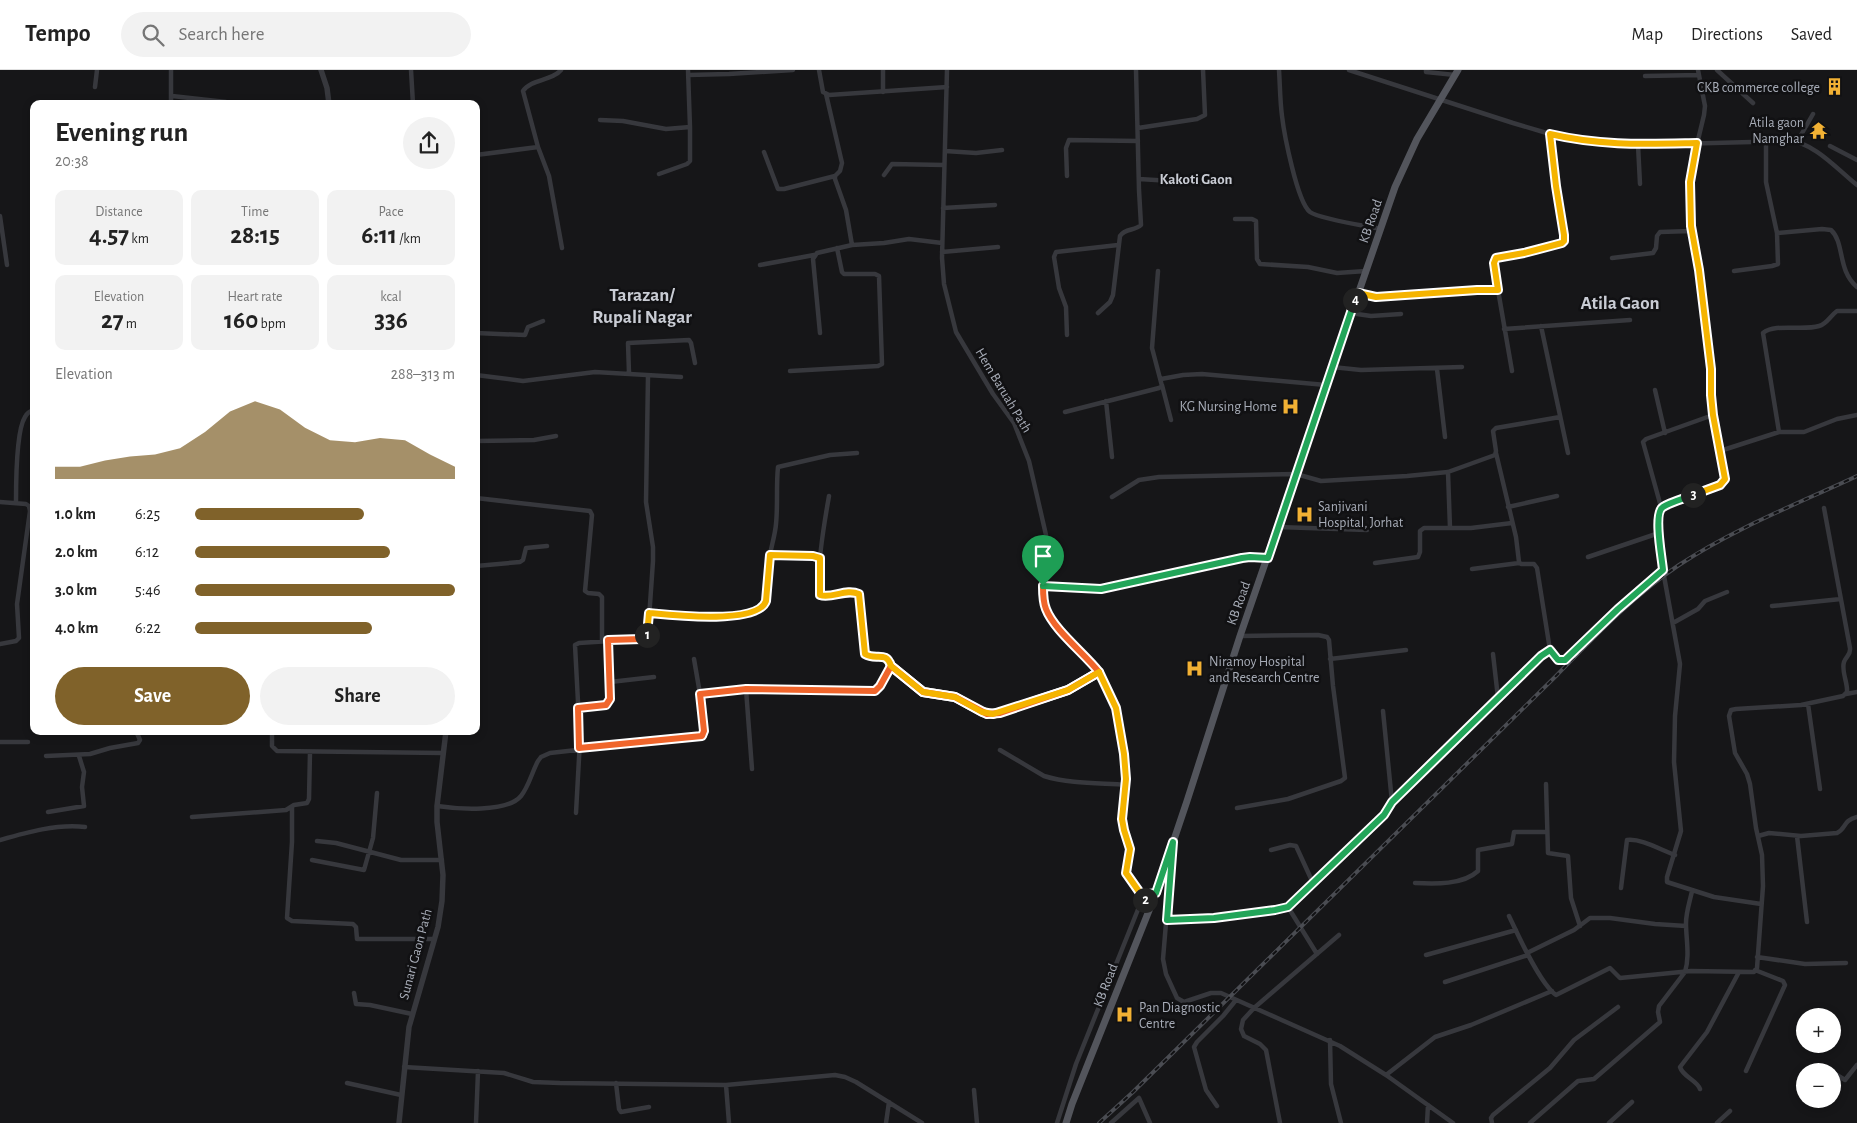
<!DOCTYPE html>
<meta charset="utf-8">
<style>
body{margin:0;font-family:"Alegreya Sans",sans-serif;background:#f2f2f2;color:#222;height:100vh;display:flex;flex-direction:column;font-size:19px;white-space:nowrap}
*{box-sizing:border-box;margin:0}
p{font-size:16px;color:#767676}
.icon{flex:none;width:28px;height:28px;fill:none;stroke:currentColor;stroke-width:2;stroke-linecap:round;stroke-linejoin:round}
.map{position:relative;flex:1;overflow:hidden}
.side{position:absolute;left:30px;top:30px;width:450px;height:635px;display:flex;flex-direction:column;background:#fff;border-radius:10px;box-shadow:0 2px 8px #0003}
.side>*{flex:none}
.tools{position:absolute;left:1796px;top:938px;display:grid;gap:10px}
.tools a{display:grid;place-items:center;width:45px;height:45px;border-radius:50%;background:#fff;box-shadow:0 2px 8px #0003;font-size:25px}
.pin{position:absolute;display:grid;place-items:center;width:42px;height:42px;color:#fff;margin:-51px -21px;border-radius:50% 50% 50% 0;rotate:-45deg;box-shadow:0 0 5px #0007}
.pin .icon{rotate:45deg}
.km{position:absolute;width:25px;height:25px;margin:-12px;border-radius:50%;background:#222;color:#fff;font-size:14px;line-height:25px;text-align:center}
.round{display:grid;place-items:center;flex:none;width:52px;height:52px;border-radius:26px;background:#f2f2f2}
.overview{display:flex;align-items:center;justify-content:space-between;height:85px;padding:0 25px}
h1{font-size:28px;font-weight:600;line-height:38px}
.figures{display:grid;grid-template-columns:repeat(3,1fr);gap:8px;height:85px;padding:5px 25px}
.figures div{display:grid;align-content:center;border-radius:10px;background:#f2f2f2;text-align:center}
.figures b{font-size:25px;font-weight:600}
.figures small{font-size:14px;font-weight:400}
.figures p{font-size:14px}
.chart{height:140px;padding:10px 25px}
.chart p{display:flex;justify-content:space-between}
.chart svg{width:100%;height:90px;margin-top:5px;fill:#80622a;opacity:.7}
.button{display:flex;gap:10px;margin-top:auto;padding:10px 25px}
.button a{flex:1;height:58px;border-radius:30px;background:#80622a;color:#fff;font-size:20px;font-weight:600;line-height:58px;text-align:center}
.button a+a{background:#f2f2f2;color:#222}
ul{padding:0 25px;list-style:none;font-size:16px}
li{display:grid;grid-template-columns:80px 60px 1fr;align-items:center;height:38px}
li i{height:12px;border-radius:6px;background:#80622a}
header{display:flex;align-items:center;gap:30px;box-sizing:border-box;height:70px;padding:0 25px;background:#fff;border-bottom:1px solid #e0e0e0}
header strong{font-size:24px}
nav{display:flex;gap:28px;margin-inline-start:auto;font-size:18px}
.search{width:350px;height:45px;background:#f2f2f2;display:flex;align-items:center;gap:12px;box-sizing:border-box;padding:0 18px;border-radius:28px;color:#767676;font-size:19px}
.map>svg:first-child{display:block}
</style>
<header>
<strong>Tempo</strong>
<div class="search"><svg class="icon" aria-label="search" viewBox="0 0 24 24"><circle cx="10" cy="10" r="6"/><path d="M15 15l6 6"/></svg>Search here</div>
<nav><a>Map</a><a>Directions</a><a>Saved</a></nav>
</header>
<div class="map">
<svg width="1857" height="1053" viewBox="0 0 1857 1053">
<rect width="100%" height="100%" fill="#161618"/>
<g fill="none" stroke-linecap="round" stroke-linejoin="round">
<path stroke="#37383d" stroke-width="4.5" d="M171,0V34
M411,0L413,34
M819,0L823,22L829,25L947,17
M947,0L942,188L944,214L956,262L993,324L1014,353L1029,391L1046,465L1047,483L1043,516L1045,539L1058,558L1099,602L1116,638L1120,658L1126,703L1122,749L1124,760L1130,779L1126,803L1144,830
M1279,0C1280,15 1280,31 1282,46C1284,63 1297,132 1310,142C1320,149 1366,156 1381,159
M1349,0L1513,53L1550,64L1584,71L1638,75L1789,71C1814,72 1838,100 1857,115
M1426,0V2L1455,5
M1717,0L1753,33
M688,5L729,4L793,0
M1645,6L1699,5
M95,17L97,0
M883,22V0
M826,24L842,93L840,101L835,106V109L846,140L852,175
M172,26L226,32
M600,50L623,51L666,59L690,57
M1799,51L1806,56
M1138,58L1197,49L1205,45L1203,0
M1797,72L1813,44
M1638,75L1640,114
M1830,76L1857,90
M538,77L549,106L562,178
M945,81L976,83L1002,80
M764,82L778,119H784L835,106
M476,85L538,77L523,21C531,9 552,11 561,0
M659,104L687,94L690,91V57L688,0
M884,105L892,94L944,95
M1067,106L1066,78L1069,70L1138,71
M1139,109L1220,114
M943,138L995,135
M0,146L7,195
M1235,149H1252L1256,151L1257,189L1260,194L1308,197L1337,203L1366,201
M1777,163L1822,159L1831,160C1845,173 1837,200 1857,217
M942,182L998,177
M1612,188L1653,183L1656,178L1657,166L1660,162L1691,161
M760,195L814,185
M1734,201L1772,196L1778,194L1777,163L1766,112V72
M1358,223L1376,227L1477,220H1498
M1098,243L1110,232L1113,225L1120,166C1125,158 1135,161 1141,155L1139,120L1136,0
M1350,243L1371,246L1401,244
M1541,256L1568,383
M1504,259L1630,250
M476,263L525,265L528,257L543,251
M820,263L813,189L817,183L852,175L884,173L909,169L942,173
M1067,265L1066,237L1059,218L1054,187L1056,182L1118,175
M1332,297L1361,300L1462,297
M1437,299L1445,367
M790,301L878,296L882,294L879,206L875,204H844L842,202L837,178
M1512,301L1498,220L1495,190C1502,181 1549,182 1564,171L1550,64
M629,303L628,273L689,270L691,273L695,293
M476,305L523,311L595,302L681,307
M1161,309L1183,305L1202,304L1326,315
M1162,315L1171,350
M1655,320L1665,363
M1106,331L1112,387
M1065,342L1159,318L1162,316L1152,278L1158,201
M1779,362L1763,263C1775,253 1803,261 1819,256C1827,254 1830,246 1837,241H1857
M476,371L534,370L556,366
M1720,381L1779,362H1804L1837,349L1857,345
M1496,383L1516,467L1519,492L1521,494H1534L1537,498L1550,580L1558,590H1565L1618,539L1663,500
M1448,402L1450,458
M829,426C826,443 813,515 822,526L849,522L859,524L864,581L867,586L886,587L889,589L891,596L917,619L923,622L955,627L987,644L1000,643L1069,620L1099,602
M1112,427L1139,410L1159,407L1296,404L1321,411L1407,406L1448,402L1495,385L1496,381L1493,361L1496,358L1560,347
M476,428L590,441L592,445L585,521L588,523L599,524L602,527V570
M0,432L26,434L29,436L30,441L17,534L19,568L16,571L0,574
M16,432C16,414 16,361 25,347C27,343 30,341 34,340
M1508,437L1557,426
M1661,437L1643,372L1646,369L1713,345
M1278,457L1367,460
M1659,463L1664,506L1680,594L1675,646L1674,692L1681,761L1667,807V812L1714,827L1761,834
M770,485H809L820,488
M1588,487L1659,463V443L1661,437L1720,415L1725,409L1713,345L1711,325V299L1698,194L1690,151L1689,124L1691,99L1704,45L1705,36L1698,0
M1375,493L1418,487L1420,482V461L1424,458H1471L1512,453
M476,496L520,492L523,490L526,478L547,476
M1472,499L1519,493
M1043,516L1101,519L1242,489L1254,487L1267,488
M1772,536L1841,529
M649,543C673,546 745,553 763,537C770,531 768,502 769,492C770,479 775,467 776,454C778,435 776,416 778,397L830,385L857,383
M1673,553L1698,539L1705,531L1727,522
M1493,584L1498,628
M694,589L700,624
M1330,589L1406,580
M610,612L654,607
M746,619L752,699
M1846,624L1857,622
M1808,634L1820,719
M577,639L606,635L609,633L611,625L608,570
M272,661V676L277,681L443,683
M0,672H28
M1000,680L1044,706C1070,714 1099,713 1126,715
M46,686L90,684L110,678L138,673L140,670L136,661
M1546,714L1548,783L1568,786L1571,828L1580,856
M1392,732L1550,580
M437,736C457,739 507,743 521,726C529,716 532,702 538,691L541,687L550,683L702,666L704,661L700,624L746,619L875,621L881,616L891,596
M292,738V772L287,848L292,851L353,854L356,857L357,869H433
M1237,738L1288,729L1341,711L1345,708L1333,616L1329,570L1327,567L1318,565L1240,566
M48,742L84,736L82,717L84,702L79,686
M576,743L580,670L575,575L579,573L642,569L646,567L648,563L653,491V477L646,432L648,306
M192,747L286,740L294,735L307,733L309,729L310,682
M1758,766L1769,763L1801,766L1837,763C1847,758 1842,751 1857,747
M1797,766L1807,852
M0,770C28,762 56,754 85,757
M317,771L336,773L401,790H442
M1271,780L1290,775L1296,776L1313,813
M1172,781L1163,889L1166,904L1177,928L1184,932L1211,923H1221L1340,976L1386,1005L1453,1053
M312,790L364,800L373,768L377,723
M1415,813C1435,814 1463,815 1478,801V780L1512,774L1514,762H1547
M1621,818L1627,770C1641,768 1661,780 1675,785
M1288,837L1317,884
M1509,846C1518,865 1540,914 1556,925L1610,898L1620,908L1691,901L1754,902L1757,898L1763,816L1762,785L1756,758L1750,714L1747,704L1735,683L1729,646L1731,640L1736,639L1801,635L1843,626L1847,622C1848,613 1841,601 1844,592C1846,586 1851,585 1850,578L1824,438
M1167,850C1193,849 1275,847 1294,833L1391,736L1392,732L1383,641
M1527,883L1574,860L1590,848H1610L1655,854L1686,856
M1426,885L1516,860
M1757,887L1805,894L1846,893
M1445,912L1528,885
M354,923L356,934L370,935L412,944
M1330,970L1331,1014L1341,1053
M404,997L504,1003L533,1012L560,1013L726,1015L835,1005L845,1007L856,1012L922,1053
M1746,1001L1785,915L1783,911L1755,900
M1832,1002L1845,1010L1857,995
M1386,1005L1435,967L1471,955L1552,921
M347,1013L401,1025
M616,1013L619,1039L621,1042L649,1037
M726,1015L729,1053
M1700,1019C1697,1010 1683,1007 1680,997L1707,962L1739,902
M974,1020L977,1053
M1217,1036L1206,1020L1194,977L1197,972L1223,946L1236,930
M476,1053L478,1001
M886,1053L889,1032
M1057,1053L1076,994L1139,837L1149,824L1156,823
M1111,1053L1139,1028L1150,1053
M1280,1053L1266,980L1260,974L1244,966L1241,959L1243,950L1254,938L1339,865
M1427,1053L1428,1035
M1492,1053L1491,1048L1493,1045L1550,998L1574,970L1618,937
M1530,1053L1578,1011L1594,1009L1660,952L1658,942L1659,936L1685,902C1690,886 1686,869 1686,853C1686,842 1690,831 1692,821
M1609,1053L1632,1032
M1717,1053L1730,1041"/>
<path stroke="#37383d" stroke-width="5.5" d="M321,0L327,18L329,34
M399,1053L409,957L438,857L442,831L443,805L437,752V736L446,661"/>
<path stroke="#53555c" stroke-width="7" d="M1066,1053L1072,1034L1156,823L1187,731L1240,566L1395,117L1417,69L1458,0"/>
<defs>
<path id="rail" d="M1099,1053L1133,1022L1557,605C1595,566 1634,525 1679,495C1735,458 1797,434 1857,406"/>
</defs>
<use href="#rail" stroke="#4a4c52" stroke-width="4"/>
<use href="#rail" stroke="#111113" stroke-width="2" stroke-dasharray="5.5" stroke-linecap="butt"/>
</g>
<g fill="none" stroke-linecap="round" stroke-linejoin="round">
<defs>
<path id="split-1" d="M647,565L642,569L608,570L610,629L606,635L578,638L579,678L702,666L704,661L700,624L746,619L875,621L880,616L891,596L923,622L955,627L987,644L1000,643L1068,620L1099,602C1084,583 1054,560 1046,539C1043,532 1043,524 1043,516"/>
<path id="split-2" d="M647,565L649,543C670,545 758,555 766,531L770,485L813,486L820,488V525C832,529 846,518 859,524L865,584C876,591 886,580 891,596L923,622L955,627L982,642L993,644L1068,620L1099,602L1116,638L1124,684L1126,709L1122,749L1124,760L1130,779L1126,803L1145,830"/>
<path id="split-3" d="M1145,830L1149,824L1156,823L1173,772L1167,850L1214,848L1275,840L1288,837L1384,745L1392,732L1541,586L1550,580L1558,590H1565L1618,539L1663,500C1662,488 1653,443 1663,437C1671,432 1683,429 1693,425"/>
<path id="split-4" d="M1355,230L1358,223L1376,227L1477,220H1498L1494,193L1496,188L1524,183L1562,173L1564,171V165L1556,116L1550,64C1601,76 1645,74 1697,73L1690,112L1691,156L1699,200L1711,299V325L1713,345L1725,409L1720,415L1693,425"/>
<path id="split-5" d="M1043,516L1101,519L1242,488L1250,487L1268,488L1355,230"/>
</defs>
<use href="#split-1" stroke="#fff" stroke-width="10"/>
<use href="#split-2" stroke="#fff" stroke-width="10"/>
<use href="#split-3" stroke="#fff" stroke-width="10"/>
<use href="#split-4" stroke="#fff" stroke-width="10"/>
<use href="#split-5" stroke="#fff" stroke-width="10"/>
<use href="#split-1" stroke="#f0652b" stroke-width="6"/>
<use href="#split-2" stroke="#f5b400" stroke-width="6"/>
<use href="#split-3" stroke="#22a559" stroke-width="6"/>
<use href="#split-4" stroke="#f5b400" stroke-width="6"/>
<use href="#split-5" stroke="#22a559" stroke-width="6"/>
</g>
<defs>
<symbol id="building-bare" viewBox="-9 -9 18 18"><path d="M-4-6H4V6H1V3H-1V6H-4ZM-2.5-4.3h1.7v1.8h-1.7ZM.8-4.3h1.7v1.8H.8ZM-2.5-1h1.7V.8h-1.7ZM.8-1h1.7V.8H.8Z" fill="#f2b134" stroke="#111113" stroke-width="2.5" paint-order="stroke"/></symbol>
<symbol id="temple-bare" viewBox="-9 -9 18 18"><path d="M0-6L5-2H3V0L6.5 2.5H4V6H1.5V3h-3V6H-4V2.5H-6.5L-3 0V-2H-5Z" fill="#f2b134" stroke="#111113" stroke-width="2.5" paint-order="stroke"/></symbol>
<symbol id="hospital-bare" viewBox="-9 -9 18 18"><path d="M-5-5h3v3.5h4V-5h3V5h-3V1.5h-4V5h-3Z" fill="#f2b134" stroke="#111113" stroke-width="2.5" paint-order="stroke"/></symbol>
</defs>
<g fill-rule="evenodd">
<use href="#building-bare" x="1822" y="4" width="25" height="25"/>
<use href="#temple-bare" x="1806" y="48" width="25" height="25"/>
<use href="#hospital-bare" x="1278" y="324" width="25" height="25"/>
<use href="#hospital-bare" x="1292" y="432" width="25" height="25"/>
<use href="#hospital-bare" x="1182" y="586" width="25" height="25"/>
<use href="#hospital-bare" x="1112" y="932" width="25" height="25"/>
</g>
<g text-anchor="middle" stroke-width="5" stroke-linejoin="round" paint-order="stroke">
<g font-size="14" fill="#a8adb8" stroke="#111113" text-anchor="end">
<text x="1820" y="22">CKB commerce college</text>
<text x="1804" y="57">Atila gaon<tspan x="1804" dy="16">Namghar</tspan></text>
<text x="1277" y="341">KG Nursing Home</text>
<text x="1318" y="441" text-anchor="start">Sanjivani<tspan x="1318" dy="16">Hospital, Jorhat</tspan></text>
<text x="1209" y="596" text-anchor="start">Niramoy Hospital<tspan x="1209" dy="16">and Research Centre</tspan></text>
<text x="1139" y="942" text-anchor="start">Pan Diagnostic<tspan x="1139" dy="16">Centre</tspan></text>
</g>
<g font-size="14" fill="#a8adb8" stroke="#111113">
<text transform="translate(1370 151) rotate(-71)" y="5">KB Road</text>
<text transform="translate(1004 320) rotate(59)" y="5">Hem Baruah Path</text>
<text transform="translate(1238 533) rotate(-70)" y="5">KB Road</text>
<text transform="translate(415 884) rotate(-75)" y="5">Sunari Gaon Path</text>
<text transform="translate(1105 915) rotate(-69)" y="5">KB Road</text>
</g>
<g font-size="15" font-weight="bold" fill="#c9ccd4" stroke="#111113">
<text x="1196" y="114">Kakoti Gaon</text>
</g>
<g font-size="19" font-weight="bold" fill="#c9ccd4" stroke="#111113">
<text x="642" y="231">Tarazan/<tspan x="642" dy="22">Rupali Nagar</tspan></text>
<text x="1620" y="239">Atila Gaon</text>
</g>
</g>
</svg>
<div class="tools">
<a>+</a>
<a>−</a>
</div>
<div class="pin" style="left:1043px;top:516px;background:#1e9e55"><svg class="icon" aria-label="arrive" viewBox="0 0 24 24"><path d="M6 21V4h12l-3 4 3 4H6"/></svg></div>
<b class="km" style="left:647px;top:565px">1</b>
<b class="km" style="left:1145px;top:830px">2</b>
<b class="km" style="left:1693px;top:425px">3</b>
<b class="km" style="left:1355px;top:230px">4</b>
<section class="side">
<div class="overview"><div><h1>Evening run</h1><p>20:38</p></div><a class="round"><svg class="icon" aria-label="share" viewBox="0 0 24 24"><path d="M12 15V3M7 8l5-5 5 5M5 13v7h14v-7"/></svg></a></div>
<div class="figures">
<div><p>Distance</p><b>4.57<small> km</small></b></div>
<div><p>Time</p><b>28:15</b></div>
<div><p>Pace</p><b>6:11<small> /km</small></b></div>
</div>
<div class="figures">
<div><p>Elevation</p><b>27<small> m</small></b></div>
<div><p>Heart rate</p><b>160<small> bpm</small></b></div>
<div><p>kcal</p><b>336</b></div>
</div>
<div class="chart"><p><span>Elevation</span>288–313 m</p>
<svg viewBox="0 0 160 44" preserveAspectRatio="none"><path d="M0 44V38L10 38L20 35L30 33L40 32L50 29L60 21L70 11L80 6L90 10L100 19L110 25L120 26L130 24L140 25L150 32L160 38V44z"/></svg>
</div>
<ul>
<li><b>1.0 km</b>6:25<i style="width:65%"></i></li>
<li><b>2.0 km</b>6:12<i style="width:75%"></i></li>
<li><b>3.0 km</b>5:46<i style="width:100%"></i></li>
<li><b>4.0 km</b>6:22<i style="width:68%"></i></li>
</ul>
<div class="button"><a>Save</a><a>Share</a></div>
</section>
</div>
